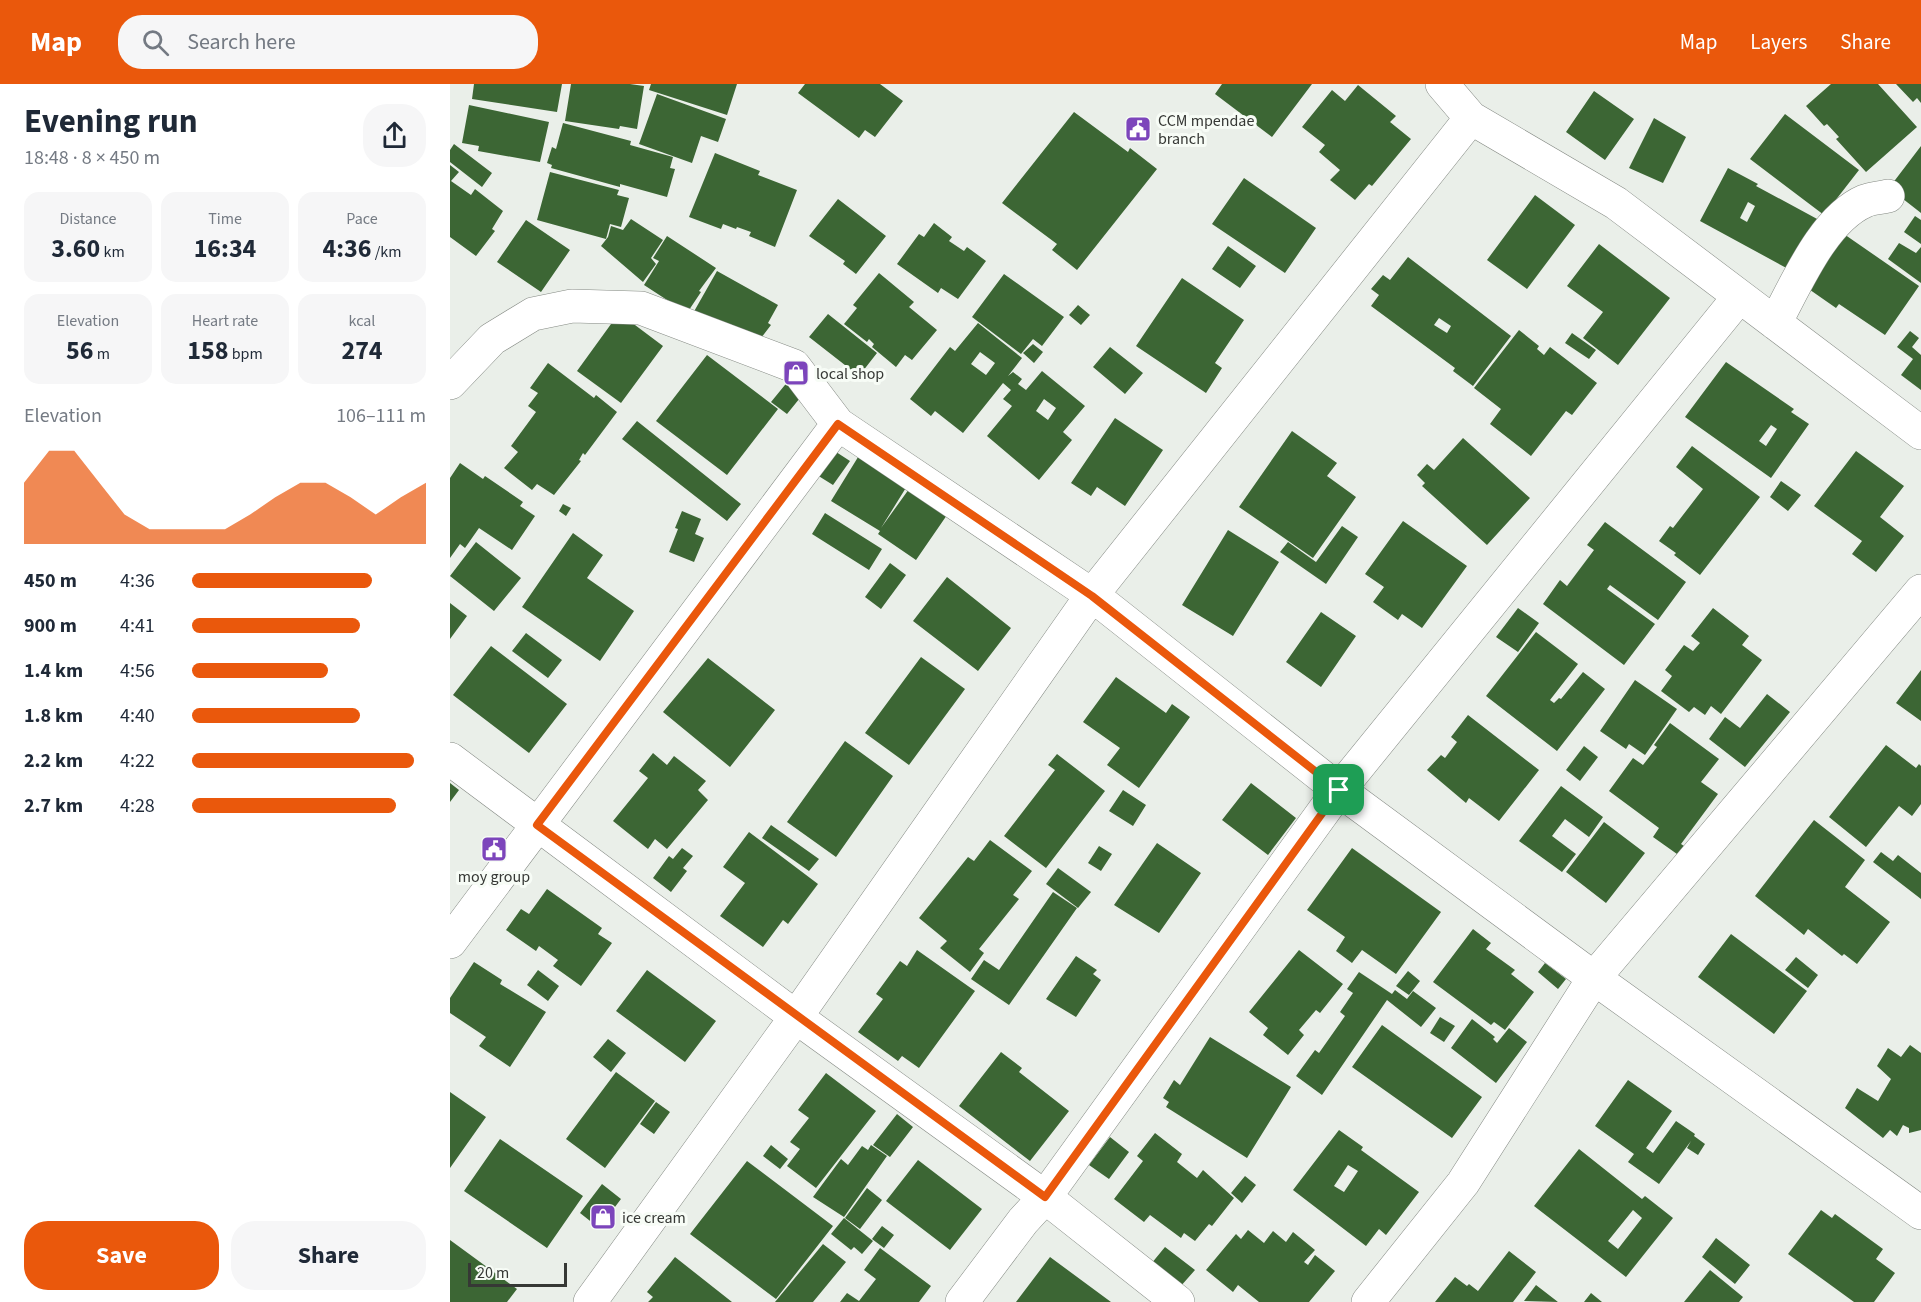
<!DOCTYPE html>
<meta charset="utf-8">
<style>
body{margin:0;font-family:"Source Sans 3",sans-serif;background:#f6f6f7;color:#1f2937;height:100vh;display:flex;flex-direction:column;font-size:22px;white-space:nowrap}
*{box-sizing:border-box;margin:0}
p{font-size:20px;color:#747a83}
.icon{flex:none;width:33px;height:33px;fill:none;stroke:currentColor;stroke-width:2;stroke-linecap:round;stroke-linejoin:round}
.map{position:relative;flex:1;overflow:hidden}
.side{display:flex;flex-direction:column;background:#fff;width:450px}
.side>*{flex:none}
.scale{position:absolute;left:18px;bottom:15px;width:99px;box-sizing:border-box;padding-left:6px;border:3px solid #363835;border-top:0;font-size:16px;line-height:21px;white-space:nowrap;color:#363835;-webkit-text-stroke:4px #f7fcf6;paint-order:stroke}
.pin{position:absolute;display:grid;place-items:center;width:51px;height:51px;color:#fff;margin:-26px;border-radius:12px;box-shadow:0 3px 9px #0006}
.round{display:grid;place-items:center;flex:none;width:63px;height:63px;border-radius:24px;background:#f6f6f7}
.headline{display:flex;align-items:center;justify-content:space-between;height:102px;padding:0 24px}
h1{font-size:33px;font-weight:700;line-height:45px}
.metrics{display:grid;grid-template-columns:repeat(3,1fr);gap:9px;height:102px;padding:6px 24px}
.metrics div{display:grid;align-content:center;border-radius:15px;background:#f6f6f7;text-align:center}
.metrics b{font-size:26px;font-weight:700}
.metrics small{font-size:16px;font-weight:400}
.metrics p{font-size:16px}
.chart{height:168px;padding:12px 24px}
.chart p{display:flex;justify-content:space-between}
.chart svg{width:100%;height:108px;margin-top:6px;fill:#ea580c;opacity:.7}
.action{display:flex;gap:12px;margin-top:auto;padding:12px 24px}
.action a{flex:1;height:69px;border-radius:24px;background:#ea580c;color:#fff;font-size:24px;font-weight:700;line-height:69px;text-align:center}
.action a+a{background:#f6f6f7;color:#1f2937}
ul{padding:0 24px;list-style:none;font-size:20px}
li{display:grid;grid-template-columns:96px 72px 1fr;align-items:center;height:45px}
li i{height:15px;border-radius:8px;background:#ea580c}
header{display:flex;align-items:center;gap:36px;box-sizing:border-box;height:84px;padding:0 30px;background:#ea580c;color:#fff}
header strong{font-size:28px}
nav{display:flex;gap:33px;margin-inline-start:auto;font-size:21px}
.search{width:420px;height:54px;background:#f6f6f7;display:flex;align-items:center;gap:15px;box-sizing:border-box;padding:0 21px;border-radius:24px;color:#747a83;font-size:22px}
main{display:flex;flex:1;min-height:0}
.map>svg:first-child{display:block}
</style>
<header>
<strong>Map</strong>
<div class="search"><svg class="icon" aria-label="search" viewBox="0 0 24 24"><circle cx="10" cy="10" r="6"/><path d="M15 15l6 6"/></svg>Search here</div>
<nav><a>Map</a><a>Layers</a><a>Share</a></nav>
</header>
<main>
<section class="side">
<div class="headline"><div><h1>Evening run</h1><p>18:48 · 8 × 450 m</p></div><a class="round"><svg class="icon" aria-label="share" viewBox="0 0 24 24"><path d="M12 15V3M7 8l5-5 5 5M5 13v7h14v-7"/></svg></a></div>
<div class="metrics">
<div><p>Distance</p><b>3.60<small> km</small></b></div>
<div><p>Time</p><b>16:34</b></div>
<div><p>Pace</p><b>4:36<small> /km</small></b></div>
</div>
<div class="metrics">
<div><p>Elevation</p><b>56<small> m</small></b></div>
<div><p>Heart rate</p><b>158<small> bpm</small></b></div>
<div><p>kcal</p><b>274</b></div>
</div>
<div class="chart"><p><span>Elevation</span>106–111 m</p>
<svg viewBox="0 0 160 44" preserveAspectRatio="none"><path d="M0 44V19L10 6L20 6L30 19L40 32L50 38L60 38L70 38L80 38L90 32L100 25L110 19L120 19L130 25L140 32L150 25L160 19V44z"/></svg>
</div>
<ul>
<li><b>450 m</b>4:36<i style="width:77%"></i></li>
<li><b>900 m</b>4:41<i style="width:72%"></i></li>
<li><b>1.4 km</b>4:56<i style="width:58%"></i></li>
<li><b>1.8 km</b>4:40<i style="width:72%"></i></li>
<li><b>2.2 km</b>4:22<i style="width:95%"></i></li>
<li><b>2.7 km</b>4:28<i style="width:87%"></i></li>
</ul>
<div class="action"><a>Save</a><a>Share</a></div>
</section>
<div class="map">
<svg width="1471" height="1218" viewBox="0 0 1471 1218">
<rect width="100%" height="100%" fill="#eaefe9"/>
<path fill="#3c6634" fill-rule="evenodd" d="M24,0H112L107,28L22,15Z
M121,0H180L194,2L187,45L170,42L169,45L115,37Z
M201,0H287L277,31L199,6Z
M355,0H430L453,17L425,53L415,46L409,54L348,9Z
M772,0H862L822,53L765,10Z
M1381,0H1428L1467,43L1416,88L1386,55L1389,53L1377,40L1374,42L1356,22Z
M1446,0H1471V19L1467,14L1463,18Z
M908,1L946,32L940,38L961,55L922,102L919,100L905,116L880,96L890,86L869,68L875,61L852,43L882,6L895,17Z
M1144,7L1184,35L1155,76L1116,48Z
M207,10L276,35L268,58L251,52L242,79L189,60Z
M19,21L99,38L90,78L28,67L29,62L12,59Z
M624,28L678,68L680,64L707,85L627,186L602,166L607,160L552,119Z
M1335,30L1409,86L1374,131L1300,75Z
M1204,34L1236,53L1213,99L1179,84Z
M113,39L181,57L180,61L223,73L220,84L225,85L217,113L170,100V103L101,84L102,81L97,79L102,63L106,65Z
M4,60L42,89L32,103L0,78V66Z
M1471,62V129L1439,104Z
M265,69L310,87L308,91L347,106L325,163L299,152L301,148L287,143L286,145L273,140L271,145L239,133Z
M0,81L9,88L1,97L21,111L25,105L53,127L42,145L45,147L26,172L0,153Z
M1278,84L1308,100L1306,102L1369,136L1342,187L1250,137ZM1298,118L1305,122L1297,138L1290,134Z
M100,88L169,106L167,111L179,114L171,143L160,140L156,155L87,136Z
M794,94L866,144L835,189L762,140Z
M1085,111L1125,141L1077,205L1037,176Z
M388,115L436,152L406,190L393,180L395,177L359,152Z
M1465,132L1471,136V160L1454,148Z
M181,135L213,156L201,174L206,180L193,198L151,162L158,153L161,142L173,146Z
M76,136L120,166L91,208L47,178Z
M484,139L502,153L499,157L514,167L517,163L536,177L508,215L491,204L488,209L447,180L469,150L474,153Z
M1391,148L1469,202L1435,251L1389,220L1386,224L1353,201Z
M217,152L266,184L249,207L251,208L237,229L194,201L209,177L203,174Z
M1449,159L1466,169L1471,163V199L1438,175Z
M1149,160L1220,214L1168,281L1133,254L1153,228L1117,202Z
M778,162L806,182L790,204L762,185Z
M958,173L1061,252L1023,302L1003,287L1005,284L921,222L929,211L921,205L933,191L940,196ZM989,234L1001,242L997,249L984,241Z
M267,187L328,221L318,239L321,241L304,263L242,231Z
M429,189L464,218L459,223L487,246L462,276L455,271L446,283L422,263L424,260L419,255L417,258L394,240L407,224L403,221Z
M554,190L614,233L592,262L583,255L571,270L522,233Z
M732,194L794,236L765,279L772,284L756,309L686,262Z
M628,221L640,231L631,241L619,231Z
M169,229L213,262L171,319L127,287Z
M378,230L427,269L409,292L359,253Z
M528,239L572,274L558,292L563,288L572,295L568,300L576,306L592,287L635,322L613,348L622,356L589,396L537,352L562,322L553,315L561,306L553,299L513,349L485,327L481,332L460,315L500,263L505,267ZM530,268L545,279L536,291L521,280ZM594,315L606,324L598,336L586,327Z
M1069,246L1089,262L1087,265L1094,271L1100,263L1147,299L1122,331L1116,327L1081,372L1040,340L1051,325L1024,304Z
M1460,247L1469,254L1462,263L1471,271V306L1451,291L1463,275L1447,263Z
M1122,249L1146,266L1139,275L1115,259Z
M583,260L593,268L584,279L573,269Z
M660,263L693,289L675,310L643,283Z
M257,271L328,325L277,391L206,337Z
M1276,278L1344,325L1341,328L1359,340L1321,394L1235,333ZM1321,341L1327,345L1316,362L1309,357Z
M98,279L144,314L146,311L167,328L135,371L133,369L129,376L131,377L104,411L87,400L82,406L54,384L68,368L61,362L86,328L78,322L88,309L80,304Z
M339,296L354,309L337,330L321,318Z
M665,334L713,366L675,422L647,403L641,412L621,399Z
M187,337L291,420L277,437L172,355Z
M842,347L887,379L877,392L906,413L863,474L789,423Z
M1013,354L1080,414L1037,461L972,402L975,399L967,391L977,380L984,386Z
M1242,362L1310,413L1250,491L1224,471L1226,469L1209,457L1220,442L1223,444L1253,405L1226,383Z
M413,365L462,394L431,444L459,405L497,431L466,476L428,450L430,447L381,417Z
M383,366L400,377L383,401L367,391Z
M1406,367L1454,402L1430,433L1454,452L1426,488L1402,470L1412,457L1364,422Z
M10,379L33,395L35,392L73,418L70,422L85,432L62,466L29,444L15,464L10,460L0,474V394Z
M1331,397L1351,411L1338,427L1320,413Z
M113,420L121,424L116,432L109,427Z
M232,427L251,435L245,450L254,454L244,478L219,468L228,445L225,444Z
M375,429L432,465L419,486L362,450Z
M953,437L1017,482L972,544L952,530L948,536L923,518L934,503L915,490Z
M1155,438L1236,498L1208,536L1160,501L1157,505L1205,540L1174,581L1093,520L1110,496L1117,502L1144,466L1137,461Z
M892,442L908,453L876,500L830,468L838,458L866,478Z
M778,446L829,478L783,552L732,521Z
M123,449L153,471L137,494L184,527L150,577L72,523Z
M26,458L71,494L44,527L0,492Z
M440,479L456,491L431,525L415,513Z
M497,493L561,544L528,587L463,537Z
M0,519L17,532L0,555Z
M1068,524L1089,539L1068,568L1046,553Z
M1263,524L1299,552L1292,561L1312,576L1271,630L1261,622L1255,631L1244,623L1239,628L1211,607L1222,592L1215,586L1234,561L1243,567L1250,559L1241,552Z
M871,528L906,552L871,603L836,578Z
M1086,548L1128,580L1100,616L1104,619L1109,614L1111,615L1133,588L1155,605L1107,667L1036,612Z
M76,549L112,576L98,594L62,567Z
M41,562L117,620L79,669L3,611Z
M471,573L515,605L459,681L415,649Z
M258,574L325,626L280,683L213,628Z
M1471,586V637L1446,619Z
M666,593L716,629L722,620L740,633L689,704L657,681L670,664L633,638Z
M1185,596L1227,625L1195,671L1179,660L1176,665L1150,647Z
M1317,610L1340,628L1295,683L1259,655L1275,633L1290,644Z
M1018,631L1089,686L1049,737L1019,714L1016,719L977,686L991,671L995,674L1007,658L1001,653Z
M1220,639L1269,675L1251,698L1268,710L1231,760L1234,762L1227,770L1203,753L1209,744L1159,707L1183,674L1193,681L1207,663L1204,661Z
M395,657L443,692L386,773L337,738Z
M1436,661L1466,684L1469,680L1471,682V720L1462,732L1449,722L1416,763L1379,733Z
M1134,662L1148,673L1130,697L1116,686Z
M203,669L217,681L224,672L256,697L248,706L258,716L217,765L205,755L198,765L163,737L198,694L189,687Z
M607,670L655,707L596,784L554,752L605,686L598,681Z
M0,699L9,706L0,718Z
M801,699L846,734L818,771L772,736Z
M1111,702L1153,733L1139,753L1115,735L1102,752L1126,770L1112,788L1069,757Z
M673,706L696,721L683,742L659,727Z
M1364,736L1415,776L1395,803L1440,838L1407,880L1394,870L1392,872L1358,845L1354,851L1305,812Z
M1154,738L1195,769L1156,819L1116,788Z
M321,741L369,775L359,787L312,754Z
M299,748L368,800L338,840L333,836L313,863L270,832L295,799L273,783Z
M540,756L582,787L563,811L569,815L529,865L534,869L520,888L490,864L497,857L469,834L518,773L524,777Z
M707,759L751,789L709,849L664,821Z
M649,762L662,770L651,787L638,779Z
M232,764L243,772L233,784L237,787L221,808L203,794L219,772L223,775Z
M902,764L991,828L946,890L912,866L902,879L886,867L895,853L857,826Z
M1431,768L1443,777L1448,771L1471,789V815L1423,778Z
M608,784L641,808L628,824L596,800Z
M97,805L152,844L148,850L162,859L131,902L103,882L108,876L89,862L86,867L56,846L71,825L79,830Z
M603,808L627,824L559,921L521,895L534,876L549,886Z
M1023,845L1041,859L1036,865L1065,886L1061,890L1084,908L1055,946L1044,938L1041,941L983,898Z
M1281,850L1357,907L1324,950L1248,893Z
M467,866L525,907L469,984L452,972L448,977L408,948L433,915L426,910L450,877L457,882Z
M849,866L893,900L870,929L866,926L849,946L854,951L838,971L813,951L818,944L799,928Z
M626,872L647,886L643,890L651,896L626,933L596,915Z
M1346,873L1368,891L1358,904L1335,886Z
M24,878L52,896L50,900L96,928L60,983L29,962L36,953L0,929V914Z
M1095,879L1116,895L1108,905L1088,888Z
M88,886L109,902L98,917L77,901Z
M197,886L266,937L235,978L166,927Z
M958,887L970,897L959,911L946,902Z
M909,888L942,910L945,906L957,915L963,907L986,924L971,943L937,916L872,1011L846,992L865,966L869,969L895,932L890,928L903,909L897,905Z
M990,933L1005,942L994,958L980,949Z
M1022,935L1045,953L1043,955L1047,959L1059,944L1077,958L1046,999L1001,964Z
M932,941L1032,1013L1002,1054L902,983Z
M760,953L841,1003L797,1074L716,1023L719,1018L713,1014L724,996L730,1001Z
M158,955L176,969L161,988L143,973Z
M1460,961L1471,969V1046L1459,1049V1044L1453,1041L1447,1052L1440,1046L1433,1054L1395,1024L1407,1004L1428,1017L1441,995L1427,982L1438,964L1451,973Z
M551,968L572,984L569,988L619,1027L580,1077L509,1022Z
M166,988L205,1017L155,1084L116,1055Z
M376,989L426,1027L366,1104L337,1082L350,1065L340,1058L359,1034L348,1026Z
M1178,996L1222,1027L1196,1064L1203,1069L1226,1037L1245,1050L1244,1052L1255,1060L1248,1071L1237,1064L1241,1057L1209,1100L1178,1078L1184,1070L1145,1042Z
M0,1008L36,1033L0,1084Z
M206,1018L220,1028L204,1050L190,1040Z
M447,1030L463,1043L440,1073L423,1061Z
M889,1046L913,1063L911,1066L969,1108L936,1151L929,1145L916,1162L843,1106ZM898,1081L908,1087L894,1108L884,1102Z
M705,1049L732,1070L727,1078L747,1094L753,1086L784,1114L762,1142L759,1140L745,1157L734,1149L731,1154L700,1131L694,1138L664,1115L693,1077L687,1072Z
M660,1053L679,1068L659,1095L639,1081Z
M50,1055L133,1112L97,1164L14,1107Z
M321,1061L338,1075L330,1085L313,1072Z
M421,1061L437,1072L394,1133L363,1113L391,1075L398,1081L412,1062L418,1066Z
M1129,1065L1192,1115L1195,1112L1223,1134L1176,1193L1084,1122ZM1183,1126L1192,1134L1168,1165L1158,1157Z
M468,1076L532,1125L500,1166L436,1117Z
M297,1077L383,1142L326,1215L240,1150Z
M795,1092L806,1101L792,1119L781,1109Z
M152,1100L171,1115L149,1144L130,1129Z
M417,1104L432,1116L410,1145L395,1134Z
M1371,1126L1382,1134L1385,1130L1433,1165L1426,1175L1445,1189L1424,1218H1404L1338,1170Z
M394,1134L423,1157L412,1170L404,1163L401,1166L381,1150Z
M432,1142L444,1151L434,1164L422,1155Z
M798,1146L814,1159L823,1147L836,1158L843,1148L865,1166L854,1178L858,1181L865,1171L885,1187L859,1218H809L788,1201L783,1208L756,1186L786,1150L791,1155Z
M1266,1154L1300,1181L1285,1200L1252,1173Z
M0,1156L67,1205L57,1218H0Z
M373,1160L396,1178L363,1218H325Z
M715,1163L745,1186L730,1203L701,1180Z
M430,1164L481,1202L469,1218H390L397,1209L409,1217L426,1195L414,1186Z
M1059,1167L1086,1188L1063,1218H985L1005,1193L1017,1202L1019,1200L1028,1207Z
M225,1173L282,1218H198L203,1213L197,1208Z
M600,1173L661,1218H566Z
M1260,1186L1293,1213L1289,1218H1234Z
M1086,1201L1108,1218L1074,1217Z
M1141,1209L1152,1218H1134Z"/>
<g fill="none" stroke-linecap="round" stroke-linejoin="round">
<defs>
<path id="minor" d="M992,0L1021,34L1166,119L1471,349
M1325,239C1346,201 1373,135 1415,117C1422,114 1430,114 1438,112
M0,299L42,255L83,230L122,222L191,224L344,282L388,340
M0,675L346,933L595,1113L728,1218
M0,858L388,340L642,511L889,706L1144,894L1471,1129
M140,1218L346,933L642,511L1021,34
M512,1218L573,1137L595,1113L889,706L1289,213
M918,1218L1013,1099L1144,894L1471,507"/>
</defs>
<use href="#minor" stroke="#858a84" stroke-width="34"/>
<use href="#minor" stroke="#fff" stroke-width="33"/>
</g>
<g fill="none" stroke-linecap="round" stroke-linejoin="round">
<defs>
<path id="route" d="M388,340L642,512L889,706L595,1113L87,741Z"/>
</defs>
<use href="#route" stroke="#fff" stroke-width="12"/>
<use href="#route" stroke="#ea580c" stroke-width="8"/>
</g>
<defs>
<symbol id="civic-square" viewBox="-11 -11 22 22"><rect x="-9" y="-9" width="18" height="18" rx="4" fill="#7c45bb" stroke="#f7fcf6"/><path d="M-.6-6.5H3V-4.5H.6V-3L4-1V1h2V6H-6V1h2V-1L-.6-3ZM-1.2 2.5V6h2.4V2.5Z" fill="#fff"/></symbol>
<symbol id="shop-square" viewBox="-11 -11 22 22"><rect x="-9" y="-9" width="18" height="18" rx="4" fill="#7c45bb" stroke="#f7fcf6"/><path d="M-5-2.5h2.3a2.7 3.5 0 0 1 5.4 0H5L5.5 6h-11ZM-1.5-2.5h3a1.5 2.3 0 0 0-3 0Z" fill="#fff"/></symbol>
</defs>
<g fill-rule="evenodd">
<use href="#civic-square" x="673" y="30" width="30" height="30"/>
<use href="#shop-square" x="331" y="274" width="30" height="30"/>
<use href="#civic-square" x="29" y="750" width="30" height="30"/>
<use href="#shop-square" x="138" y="1118" width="30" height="30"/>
</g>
<g text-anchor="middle" stroke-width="6" stroke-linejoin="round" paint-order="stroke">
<g font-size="16" fill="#363835" stroke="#f7fcf6" text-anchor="start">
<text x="708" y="42">CCM mpendae<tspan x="708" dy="18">branch</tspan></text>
<text x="366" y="295">local shop</text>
<text x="44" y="798" text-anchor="middle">moy group</text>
<text x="172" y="1139">ice cream</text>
</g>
</g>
</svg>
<div class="scale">20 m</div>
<div class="pin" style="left:889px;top:706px;background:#1e9e55"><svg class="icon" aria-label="arrive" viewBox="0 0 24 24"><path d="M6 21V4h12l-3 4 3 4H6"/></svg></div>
</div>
</main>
